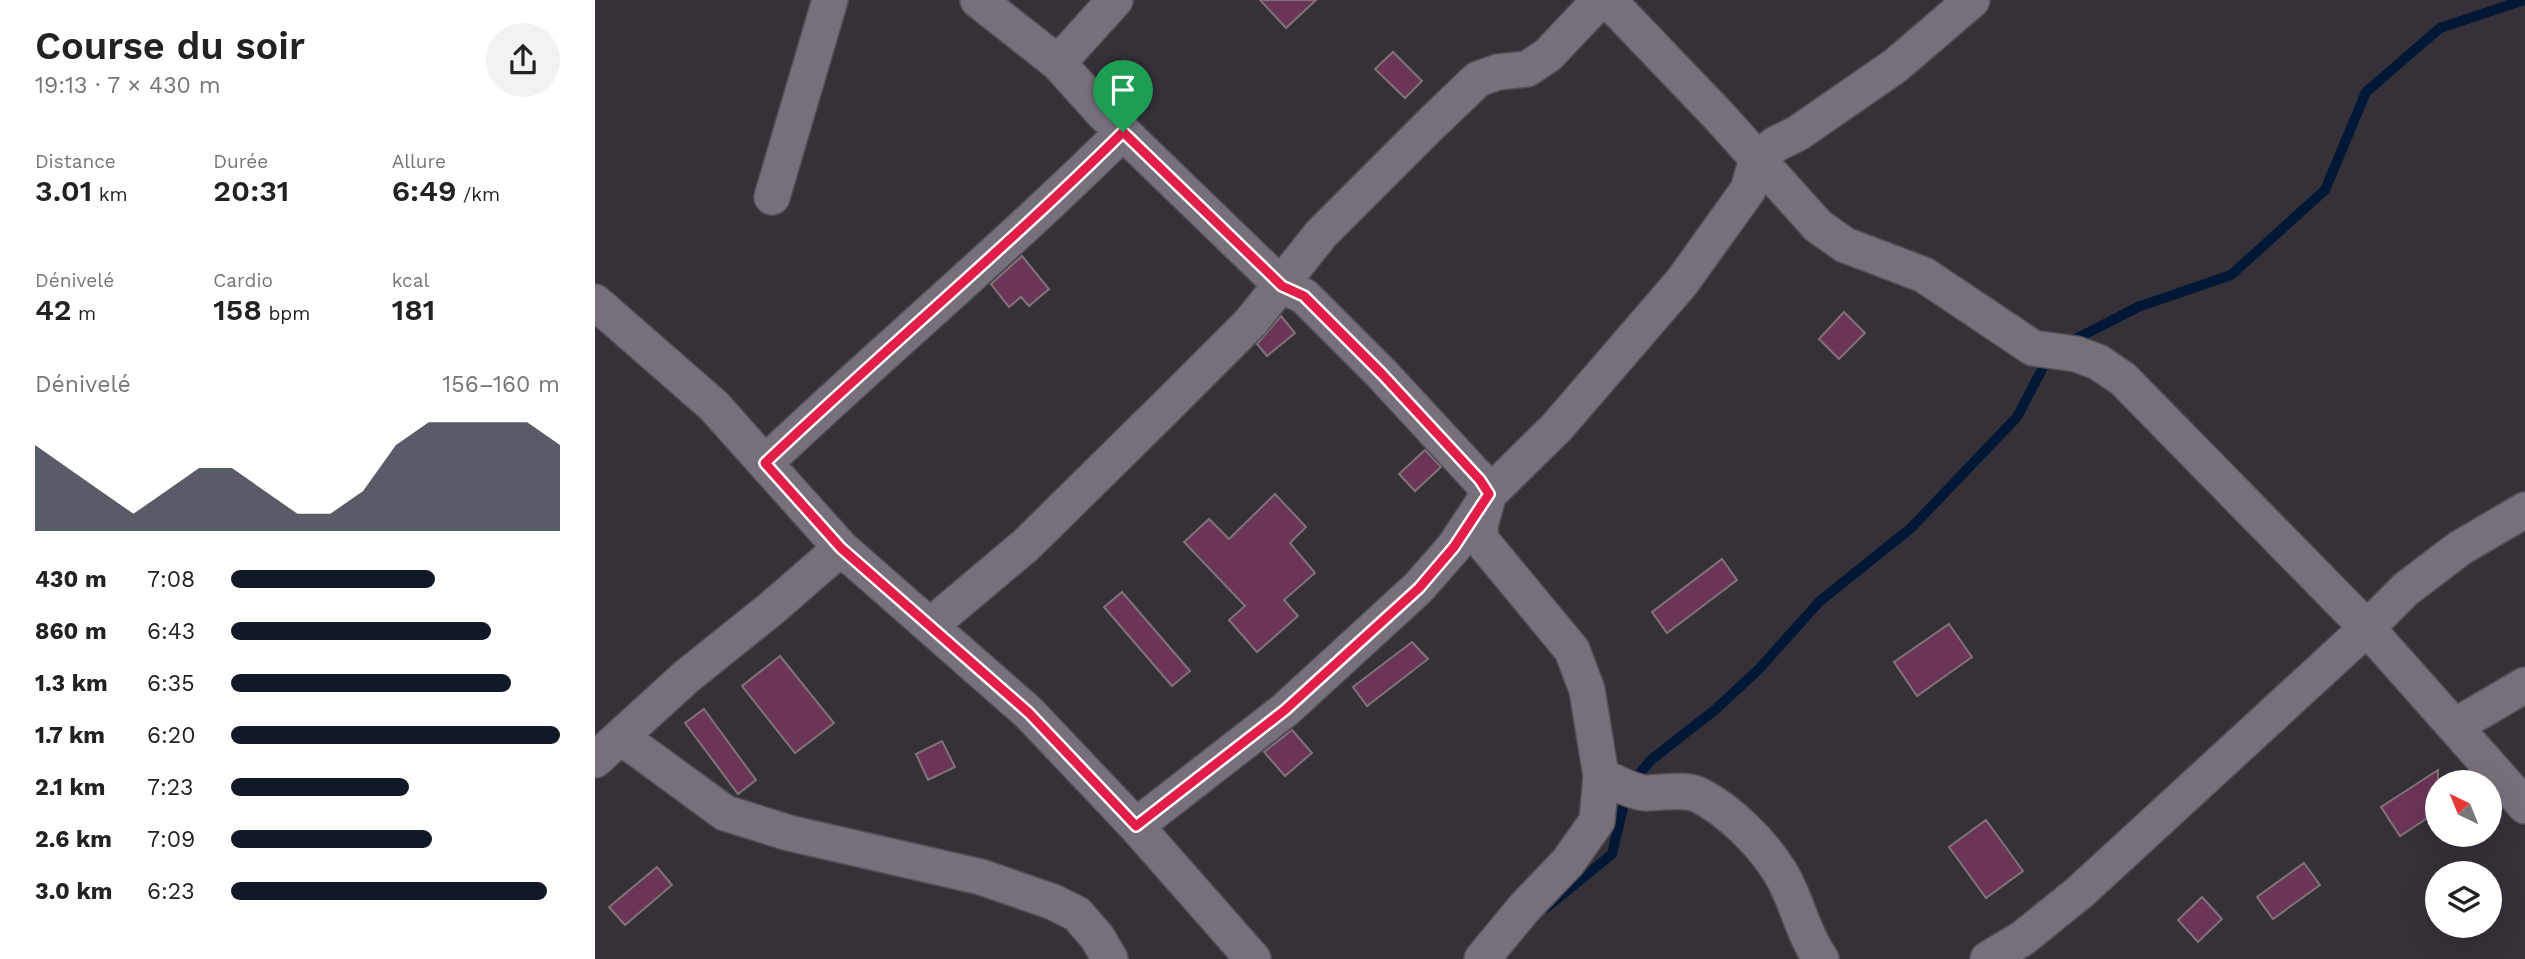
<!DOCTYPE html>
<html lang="fr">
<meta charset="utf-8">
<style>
body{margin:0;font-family:"Work Sans",sans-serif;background:#f2f2f2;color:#222;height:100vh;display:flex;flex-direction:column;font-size:26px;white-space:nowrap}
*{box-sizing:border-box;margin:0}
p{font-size:23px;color:#767676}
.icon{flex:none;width:38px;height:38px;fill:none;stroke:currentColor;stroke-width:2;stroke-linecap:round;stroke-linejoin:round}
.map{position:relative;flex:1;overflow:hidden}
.panel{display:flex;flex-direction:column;background:#fff;width:595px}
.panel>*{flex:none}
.needle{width:46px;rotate:317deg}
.fabs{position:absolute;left:1830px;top:770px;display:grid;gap:14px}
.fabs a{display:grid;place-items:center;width:77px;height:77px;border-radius:50%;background:#fff;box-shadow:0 7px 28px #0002;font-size:35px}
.pin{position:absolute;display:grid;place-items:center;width:60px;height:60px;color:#fff;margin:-72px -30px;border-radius:50% 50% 50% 0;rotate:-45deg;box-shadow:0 0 7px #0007}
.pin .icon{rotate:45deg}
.round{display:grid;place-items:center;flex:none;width:74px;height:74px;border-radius:37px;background:#f2f2f2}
.summary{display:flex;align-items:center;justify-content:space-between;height:119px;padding:0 35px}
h1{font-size:38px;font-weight:600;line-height:52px}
.stats{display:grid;grid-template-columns:repeat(3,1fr);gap:10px;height:119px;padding:7px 35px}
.stats div{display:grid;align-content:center}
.stats b{font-size:30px;font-weight:600}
.stats small{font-size:19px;font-weight:400}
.stats p{font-size:19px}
.chart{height:196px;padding:14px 35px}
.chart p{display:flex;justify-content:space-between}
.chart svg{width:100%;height:126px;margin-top:7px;fill:#111827;opacity:.7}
ul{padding:0 35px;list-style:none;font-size:23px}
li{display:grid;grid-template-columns:112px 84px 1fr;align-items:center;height:52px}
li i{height:18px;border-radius:9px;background:#111827}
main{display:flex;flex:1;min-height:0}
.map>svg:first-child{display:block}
</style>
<main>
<section class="panel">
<div class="summary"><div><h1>Course du soir</h1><p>19:13 · 7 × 430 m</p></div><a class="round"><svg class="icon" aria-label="share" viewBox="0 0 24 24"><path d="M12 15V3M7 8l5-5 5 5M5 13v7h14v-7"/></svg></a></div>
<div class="stats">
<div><p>Distance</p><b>3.01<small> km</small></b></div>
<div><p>Durée</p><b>20:31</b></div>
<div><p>Allure</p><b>6:49<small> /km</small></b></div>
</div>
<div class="stats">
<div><p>Dénivelé</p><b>42<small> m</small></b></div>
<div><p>Cardio</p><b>158<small> bpm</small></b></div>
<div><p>kcal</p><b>181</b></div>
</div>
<div class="chart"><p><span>Dénivelé</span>156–160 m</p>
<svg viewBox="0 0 160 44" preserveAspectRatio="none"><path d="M0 44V14L10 22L20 30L30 38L40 30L50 22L60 22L70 30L80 38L90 38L100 30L110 14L120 6L130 6L140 6L150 6L160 14V44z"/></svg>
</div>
<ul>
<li><b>430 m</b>7:08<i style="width:62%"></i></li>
<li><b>860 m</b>6:43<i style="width:79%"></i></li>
<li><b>1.3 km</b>6:35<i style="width:85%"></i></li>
<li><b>1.7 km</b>6:20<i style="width:100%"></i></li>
<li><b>2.1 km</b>7:23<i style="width:54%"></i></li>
<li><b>2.6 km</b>7:09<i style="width:61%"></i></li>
<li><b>3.0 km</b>6:23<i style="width:96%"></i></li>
</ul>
</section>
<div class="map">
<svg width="1930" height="959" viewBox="0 0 1930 959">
<rect width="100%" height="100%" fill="#363039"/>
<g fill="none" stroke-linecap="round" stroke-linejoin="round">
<path stroke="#001836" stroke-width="10" d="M1475,342L1543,307L1636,275L1730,190L1771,92L1845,28L1929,0
M1037,782L1056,760L1121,709L1164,669L1225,601L1316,528L1422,417L1454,356
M951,908L1017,854L1031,795"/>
</g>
<path fill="#6b3555" stroke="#7f7279" stroke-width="2" d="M665,0H721L691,28Z
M798,52L827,81L810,98L780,69Z
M427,256L454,289L434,306L426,297L414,307L396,284Z
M1249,312L1270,333L1244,359L1224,339Z
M686,316L700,333L672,356L662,344Z
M830,450L846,467L820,491L804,474Z
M680,494L711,527L695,543L720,573L689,600L703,616L662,652L634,620L650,606L589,542L614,519L634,539Z
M1127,559L1142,580L1072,633L1057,612Z
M527,592L595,671L577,686L509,607Z
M1354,624L1377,657L1322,696L1299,662Z
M817,642L833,659L772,706L758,687Z
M185,656L239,723L200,753L147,686Z
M109,709L161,780L143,794L90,723Z
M697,730L717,753L690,776L669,752Z
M347,741L360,767L333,780L321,754Z
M1843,770V811L1805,836L1786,807Z
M1391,820L1428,871L1391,898L1354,847Z
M1709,863L1725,885L1678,919L1662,897Z
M62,867L77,885L30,925L14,907Z
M1607,897L1627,919L1603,942L1583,920Z"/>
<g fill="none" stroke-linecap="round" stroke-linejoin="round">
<defs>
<path id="street" d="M383,0L463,63L509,114L687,286L709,296L787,374L885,480L894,494L885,525L886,540L977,650L992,690L1006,776L1002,821L973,862L930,907L887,959
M1013,0L1124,116L1223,226L1250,245L1329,275L1438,348L1481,354L1503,362L1528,379L1772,628L1930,806
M463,63L520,0
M177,197L235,0
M0,302L119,406L246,548L434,713L541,826L658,959
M170,463C288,351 412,247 528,132
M336,625L431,545L568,410L656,322L726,234L837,123L883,79L903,72L932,69L953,55L1005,0
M1860,726L1930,685
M26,737L130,813L194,833L386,877L458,902L482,914L502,937L515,959
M0,760L91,677L177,608L246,548
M1006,776C1020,782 1037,792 1051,793C1068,793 1089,788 1104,795C1135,811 1167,843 1185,872C1202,899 1207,933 1226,959
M541,826L690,710L823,588L859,547L894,494L962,427L1087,282L1153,190L1162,159L1181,144L1203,133L1300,66L1377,0
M1393,959L1428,938L1485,892L1772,628L1811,589L1865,548L1930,510"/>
</defs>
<use href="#street" stroke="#534e55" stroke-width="38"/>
<use href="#street" stroke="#77707b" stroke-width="35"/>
</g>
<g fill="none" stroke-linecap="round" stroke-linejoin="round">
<defs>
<path id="route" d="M528,132L687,286L709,296L787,374L885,480L894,494L859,547L824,588L690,710L541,826L434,713L246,548L170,463C288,351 412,247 528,132Z"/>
</defs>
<use href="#route" stroke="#fff" stroke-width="14"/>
<use href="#route" stroke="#e11d48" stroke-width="9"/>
</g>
</svg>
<div class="fabs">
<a><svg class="needle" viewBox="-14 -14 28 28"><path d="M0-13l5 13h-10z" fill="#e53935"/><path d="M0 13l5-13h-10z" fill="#767676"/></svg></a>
<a><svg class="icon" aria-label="layers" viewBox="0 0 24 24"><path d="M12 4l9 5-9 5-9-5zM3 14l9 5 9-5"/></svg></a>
</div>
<div class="pin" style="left:528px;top:132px;background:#1e9e55"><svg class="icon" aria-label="arrive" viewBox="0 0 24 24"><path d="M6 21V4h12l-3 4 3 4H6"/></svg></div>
</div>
</main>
